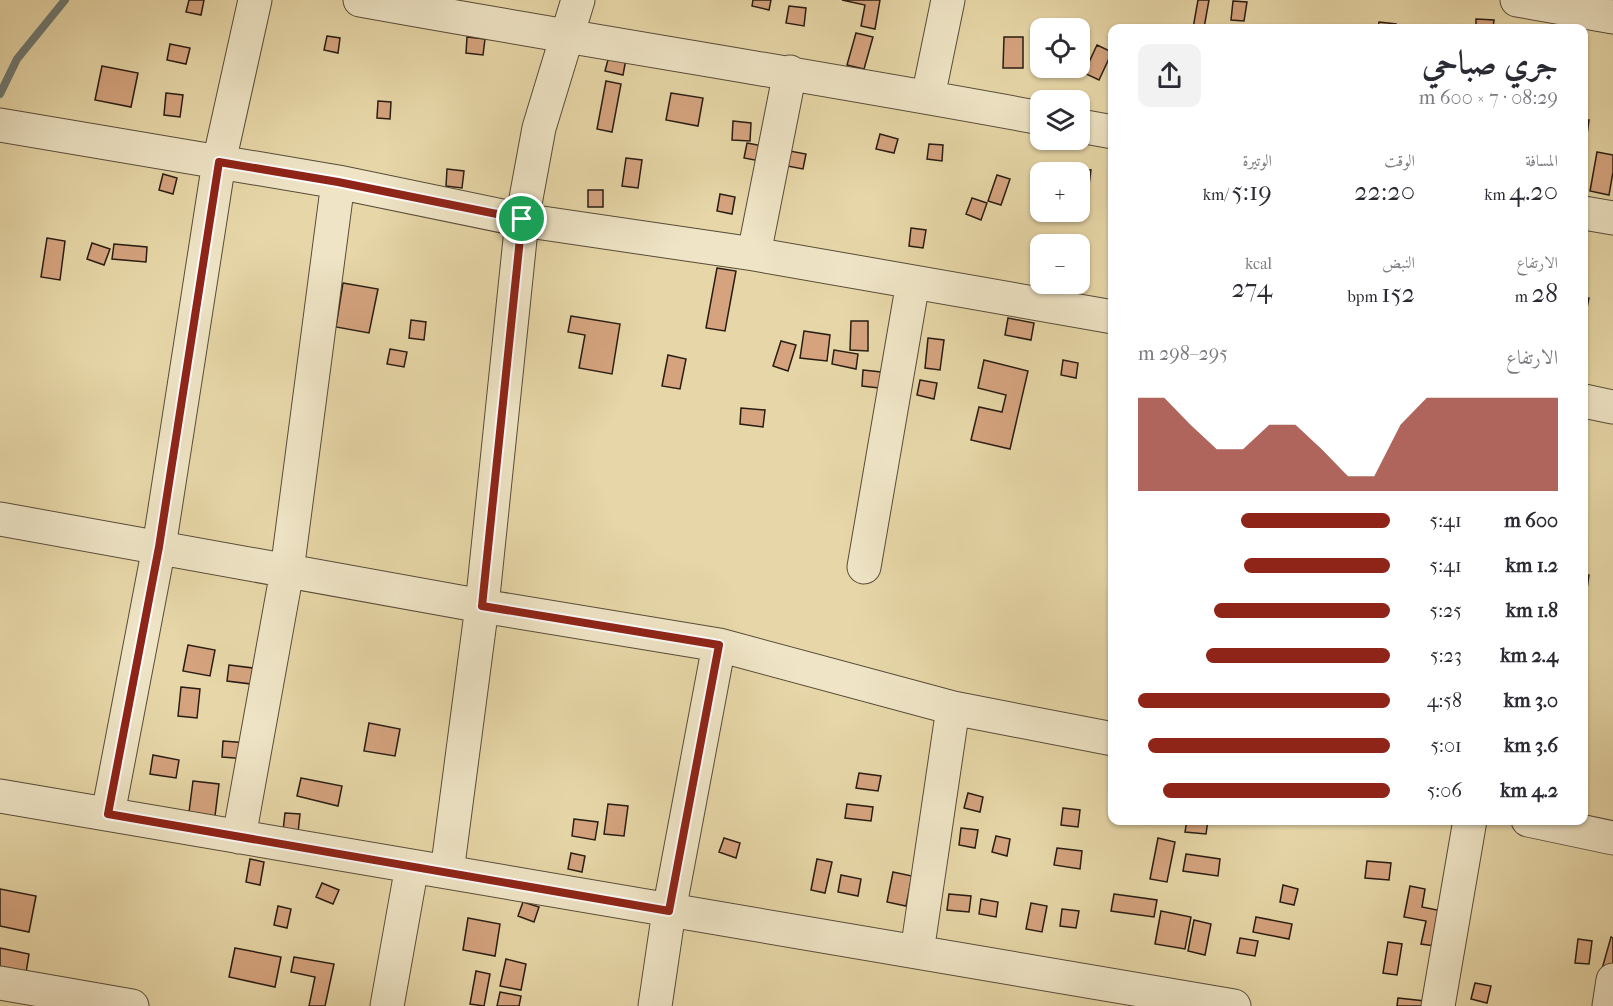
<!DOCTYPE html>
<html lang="ar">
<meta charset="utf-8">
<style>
body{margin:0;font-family:"IM FELL French Canon",Amiri,serif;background:#f2f2f3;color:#2b2b33;direction:rtl;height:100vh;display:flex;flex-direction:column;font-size:22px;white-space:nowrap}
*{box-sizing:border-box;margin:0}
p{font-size:20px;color:#7c7c81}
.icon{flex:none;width:33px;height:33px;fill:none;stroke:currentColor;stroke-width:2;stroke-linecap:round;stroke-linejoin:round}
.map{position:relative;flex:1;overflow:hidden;direction:ltr}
.details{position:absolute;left:1108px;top:24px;width:480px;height:801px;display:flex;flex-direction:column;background:#fff;border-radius:12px;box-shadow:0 2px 4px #0004;direction:rtl}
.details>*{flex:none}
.controls{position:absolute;left:1030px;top:18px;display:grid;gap:12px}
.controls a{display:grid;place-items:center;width:60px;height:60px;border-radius:12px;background:#fff;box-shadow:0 2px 4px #0004;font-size:30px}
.pin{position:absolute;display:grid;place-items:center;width:51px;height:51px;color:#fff;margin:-26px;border:3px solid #fff;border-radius:50%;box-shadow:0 2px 6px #0007}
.round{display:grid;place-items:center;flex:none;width:63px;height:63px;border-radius:12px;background:#f2f2f3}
.overview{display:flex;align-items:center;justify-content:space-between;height:102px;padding:0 30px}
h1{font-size:33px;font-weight:600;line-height:45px}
.stats{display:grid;grid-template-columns:repeat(3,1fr);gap:9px;height:102px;padding:6px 30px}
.stats div{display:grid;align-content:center}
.stats b{font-size:26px;font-weight:600}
.stats small{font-size:16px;font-weight:400}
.stats p{font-size:16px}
.chart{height:168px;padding:12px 30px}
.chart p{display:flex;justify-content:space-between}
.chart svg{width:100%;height:108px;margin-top:6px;fill:#8f2418;opacity:.7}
ul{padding:0 30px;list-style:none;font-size:20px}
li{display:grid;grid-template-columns:96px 72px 1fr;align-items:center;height:45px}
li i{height:15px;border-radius:8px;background:#8f2418}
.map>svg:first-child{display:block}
</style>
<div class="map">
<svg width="1613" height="1006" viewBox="0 0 1613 1006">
<rect width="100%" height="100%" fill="#e7d7a8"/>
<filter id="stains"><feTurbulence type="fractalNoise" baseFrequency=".00333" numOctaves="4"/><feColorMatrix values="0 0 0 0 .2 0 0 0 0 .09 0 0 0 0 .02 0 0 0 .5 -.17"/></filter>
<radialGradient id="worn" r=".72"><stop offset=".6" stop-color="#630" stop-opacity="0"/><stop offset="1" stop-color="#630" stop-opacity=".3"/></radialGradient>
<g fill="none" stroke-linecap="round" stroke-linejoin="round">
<path stroke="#6d7973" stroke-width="8" d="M0,94L17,59L65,0"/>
</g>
<path fill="#d5a47f" stroke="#291d13" stroke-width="1.5" d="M189,0H204L201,15L186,12Z
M753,0H771L769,10L752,6Z
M842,0H880L875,29L861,26L865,5Z
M1198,0H1209L1204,28H1193Z
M1233,1L1247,2L1244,21L1231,20Z
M789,6L806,8L804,26L786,23Z
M1476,19L1494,20L1493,28H1476Z
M1379,22L1396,24L1395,28H1378Z
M856,33L873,37L864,69L847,65Z
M327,36L340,38L338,53L324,50Z
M467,37L485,39L483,55L466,53Z
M1004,37H1023V68H1003Z
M170,44L190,48L186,64L167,60Z
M1097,45L1112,52L1099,80L1084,73Z
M609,56L626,59L623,75L605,71Z
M102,66L138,73L131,107L95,100Z
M606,81L621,84L612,132L597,129Z
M166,93L183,95L180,117L164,115Z
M671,93L703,98L698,126L666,120Z
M378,101L391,102L390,119L377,118Z
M1584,120H1589L1586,142H1584Z
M733,121L751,123L750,141L732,140Z
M880,134L898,139L894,153L876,149Z
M747,143L806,154L803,169L744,158Z
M929,144L943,145L942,161L927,159Z
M1597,152L1613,155V172L1609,195L1590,191Z
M626,158L642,160L638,188L622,186Z
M1074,168L1091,170L1087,200L1080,199V172H1073Z
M447,169L464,171L462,188L446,186Z
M163,174L177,178L173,194L159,190Z
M997,175L1010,179L1001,205L988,201Z
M588,190H603V207H588Z
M720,194L735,197L732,214L717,211Z
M972,198L987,203L981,220L966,214Z
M911,228L926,230L923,248L909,246Z
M47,238L65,241L60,280L41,277Z
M92,243L110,249L104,265L87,259Z
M114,244L147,247L146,262L112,259Z
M717,268L736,271L725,331L706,328Z
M343,283L378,289L369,333L336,327Z
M1584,297L1589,298L1584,322Z
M571,316L620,324L612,374L579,368L585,335L568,332Z
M1008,318L1034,323L1031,340L1005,335Z
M411,320L426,322L424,340L409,338Z
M851,321H868V351L850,350Z
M804,331L830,335L827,361L800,358Z
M928,338L944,340L940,370L925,368Z
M781,341L796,345L788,371L773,366Z
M390,349L407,352L404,367L387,364Z
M834,350L858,354L856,369L832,364Z
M668,355L686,359L680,389L662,386Z
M984,360L1028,371L1010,449L971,440L979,407L1002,412L1006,395L978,388Z
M1063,360L1078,363L1076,378L1061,375Z
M863,370L881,372L879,388L862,386Z
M920,380L937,383L934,399L917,395Z
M741,408L765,410L763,427L740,424Z
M1584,574L1589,575L1587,589H1584Z
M188,645L215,650L210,676L183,671Z
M229,665L261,669L259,685L227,681Z
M181,687L200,689L197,718L178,716Z
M369,723L400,729L395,756L364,751Z
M223,741L248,743L247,759L222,757Z
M153,755L179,760L176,778L150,774Z
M859,773L881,776L878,791L856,788Z
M301,778L342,786L338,806L297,796Z
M193,781L219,784L215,816L189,812Z
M968,793L983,797L980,812L964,808Z
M608,804L628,806L624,836L604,834Z
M847,804L873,807L871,821L845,818Z
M1063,808L1080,810L1078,827L1061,825Z
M285,813L300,814L298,833L283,831Z
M574,819L598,822L595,840L572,836Z
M1187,820H1208L1206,834L1185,832Z
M961,828L978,830L975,848L959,845Z
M996,836L1010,839L1007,856L992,852Z
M724,838L740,843L736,858L719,852Z
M1158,838L1175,842L1167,882L1150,879Z
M1057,848L1082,851L1080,869L1054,865Z
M571,853L585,856L582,872L568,869Z
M1186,854L1220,859L1218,876L1183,871Z
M250,859L264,862L260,885L246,882Z
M817,859L832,862L825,893L811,890Z
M1367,861L1391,863L1389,880L1365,878Z
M893,872L912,876L906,906L887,902Z
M841,875L861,879L858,896L838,892Z
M322,883L339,890L333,904L316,897Z
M1283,885L1298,889L1294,905L1280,902Z
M1410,886L1425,889L1422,907L1442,911L1435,946L1421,944L1426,921L1404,917Z
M0,889L36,896L29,932L0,926Z
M949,894L971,896L969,912L947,910Z
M1114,894L1157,900L1154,917L1111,911Z
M981,899L998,902L996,917L979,914Z
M523,902L539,907L534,922L518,916Z
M1031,903L1047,906L1042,932L1026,929Z
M278,906L291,909L287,928L274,925Z
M1062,909L1079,911L1076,928L1060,926Z
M1161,911L1191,917L1185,949L1155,944Z
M1256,917L1292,924L1289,939L1253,932Z
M468,918L500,924L495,956L463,950Z
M1194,920L1211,924L1205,955L1188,951Z
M1611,937L1613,938V980L1600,976Z
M1240,938L1258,941L1255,956L1237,953Z
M1578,939L1592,941L1589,964L1575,963Z
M1388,942L1402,944L1397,975L1383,973Z
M0,948L29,954L25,979L0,975Z
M235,948L281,957L275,987L229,977Z
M294,957L334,964L325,1006H309L315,977L291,972Z
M506,959L526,964L521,990L500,986Z
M476,971L490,974L484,1006L470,1004Z
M1475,983L1491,986L1487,1003L1471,999Z
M500,992L521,996L519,1006H497Z
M1398,998L1425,1001V1006H1397Z"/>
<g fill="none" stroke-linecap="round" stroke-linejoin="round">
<defs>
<path id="minor" d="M360,0C587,41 814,76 1041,118
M1517,0L1613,17
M928,97L948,0
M0,125L338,182L522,220L754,254L1113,317
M1080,126L1113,132
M1584,213L1613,218
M754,254L790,72
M1584,401L1613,407
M0,519L482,606L719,645L953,708L1113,739
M864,567L913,282
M0,796L1234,1006
M108,814L159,547L219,162L255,0
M1528,820L1613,838
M239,837L287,571L338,182
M447,872L482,606L522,220L539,128L578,0
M917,952L953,708
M0,983L132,1006
M387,1006L412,866
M655,1006L669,911L719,645
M1438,1006L1470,820
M1609,1006L1613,980"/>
</defs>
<use href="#minor" stroke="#584c38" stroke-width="35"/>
<use href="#minor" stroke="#efe5c6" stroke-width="33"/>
</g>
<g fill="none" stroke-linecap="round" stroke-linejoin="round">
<defs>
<path id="route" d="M219,162L338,182L522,219L482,606L719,645L669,911L108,814L159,547Z"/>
</defs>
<use href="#route" stroke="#fff" stroke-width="12"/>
<use href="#route" stroke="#8f2418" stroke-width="8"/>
</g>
<rect width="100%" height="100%" filter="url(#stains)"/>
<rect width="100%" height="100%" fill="url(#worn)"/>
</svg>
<div class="controls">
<a><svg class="icon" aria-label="locate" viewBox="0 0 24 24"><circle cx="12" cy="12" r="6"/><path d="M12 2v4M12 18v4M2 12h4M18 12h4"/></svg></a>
<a><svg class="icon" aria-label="layers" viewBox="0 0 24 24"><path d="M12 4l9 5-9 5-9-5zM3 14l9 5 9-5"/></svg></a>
<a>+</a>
<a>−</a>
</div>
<div class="pin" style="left:522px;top:219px;background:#1e9e55"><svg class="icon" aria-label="arrive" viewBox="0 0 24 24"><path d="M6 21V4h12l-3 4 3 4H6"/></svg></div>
<section class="details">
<div class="overview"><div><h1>جري صباحي</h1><p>08:29 · 7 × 600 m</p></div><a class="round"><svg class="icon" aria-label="share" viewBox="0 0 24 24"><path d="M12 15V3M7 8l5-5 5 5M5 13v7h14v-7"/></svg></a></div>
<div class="stats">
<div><p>المسافة</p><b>4.20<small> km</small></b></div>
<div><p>الوقت</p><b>22:20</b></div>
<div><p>الوتيرة</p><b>5:19<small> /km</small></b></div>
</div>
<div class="stats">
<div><p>الارتفاع</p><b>28<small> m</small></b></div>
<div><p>النبض</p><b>152<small> bpm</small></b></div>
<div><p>kcal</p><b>274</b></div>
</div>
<div class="chart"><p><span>الارتفاع</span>295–298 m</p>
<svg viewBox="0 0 160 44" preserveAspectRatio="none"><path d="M0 44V6L10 6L20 17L30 27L40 27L50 17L60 17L70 27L80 38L90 38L100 17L110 6L120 6L130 6L140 6L150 6L160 6V44z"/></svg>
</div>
<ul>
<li><b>600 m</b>5:41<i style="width:59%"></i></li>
<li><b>1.2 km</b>5:41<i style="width:58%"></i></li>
<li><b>1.8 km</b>5:25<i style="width:70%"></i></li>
<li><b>2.4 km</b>5:23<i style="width:73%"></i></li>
<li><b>3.0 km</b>4:58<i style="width:100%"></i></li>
<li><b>3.6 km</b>5:01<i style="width:96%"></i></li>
<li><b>4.2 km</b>5:06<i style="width:90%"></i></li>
</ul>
</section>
</div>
